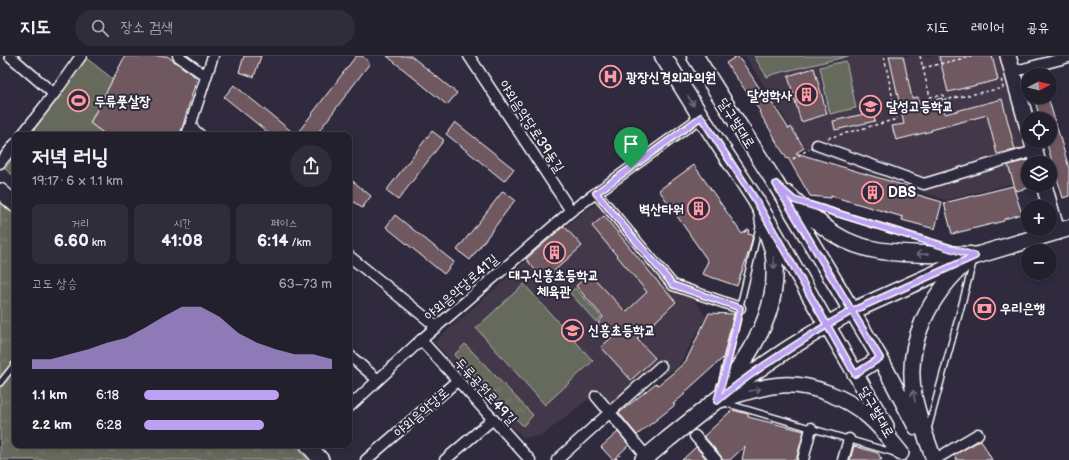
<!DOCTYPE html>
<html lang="ko">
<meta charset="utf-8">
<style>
body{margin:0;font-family:"Balsamiq Sans","Poor Story",sans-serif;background:#2f2d3a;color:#f1f3f6;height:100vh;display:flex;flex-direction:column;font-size:15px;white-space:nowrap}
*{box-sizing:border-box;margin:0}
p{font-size:13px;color:#a3a3aa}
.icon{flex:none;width:22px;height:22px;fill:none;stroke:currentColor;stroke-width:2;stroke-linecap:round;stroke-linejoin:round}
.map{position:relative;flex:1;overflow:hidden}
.side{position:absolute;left:12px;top:76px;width:340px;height:316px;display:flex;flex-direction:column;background:#23202e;border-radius:8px;box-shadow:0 2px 6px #0003,0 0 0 1px #403e4a}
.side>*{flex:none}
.needle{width:26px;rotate:83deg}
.fabs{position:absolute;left:1021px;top:12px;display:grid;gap:8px}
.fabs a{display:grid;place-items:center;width:36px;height:36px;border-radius:50%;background:#23202e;box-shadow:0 2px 6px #0003,0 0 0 1px #403e4a;font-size:20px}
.pin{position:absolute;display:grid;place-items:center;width:34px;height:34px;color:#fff;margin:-41px -17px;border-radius:50% 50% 50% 0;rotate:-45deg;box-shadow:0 0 4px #0007}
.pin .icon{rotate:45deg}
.round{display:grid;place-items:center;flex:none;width:42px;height:42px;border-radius:21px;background:#2f2d3a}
.overview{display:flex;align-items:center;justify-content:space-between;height:68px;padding:0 20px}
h1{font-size:22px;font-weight:800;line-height:30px}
.stats{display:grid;grid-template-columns:repeat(3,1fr);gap:6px;height:68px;padding:4px 20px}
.stats div{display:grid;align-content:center;border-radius:8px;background:#2f2d3a;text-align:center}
.stats b{font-size:17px;font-weight:800}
.stats small{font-size:11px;font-weight:400}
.stats p{font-size:11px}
.chart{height:112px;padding:8px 20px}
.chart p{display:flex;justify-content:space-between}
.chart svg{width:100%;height:72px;margin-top:4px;fill:#bca0f2;opacity:.7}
ul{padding:0 20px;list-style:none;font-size:13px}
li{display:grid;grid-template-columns:64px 48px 1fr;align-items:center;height:30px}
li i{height:10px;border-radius:5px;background:#bca0f2}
header{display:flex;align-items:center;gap:24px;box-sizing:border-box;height:56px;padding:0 20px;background:#23202e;border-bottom:1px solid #403e4a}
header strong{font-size:19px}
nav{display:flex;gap:22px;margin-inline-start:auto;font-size:14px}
.search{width:280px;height:36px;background:#2f2d3a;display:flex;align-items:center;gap:10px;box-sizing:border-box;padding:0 14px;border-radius:22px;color:#a3a3aa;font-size:15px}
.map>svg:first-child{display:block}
</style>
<header>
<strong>지도</strong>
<div class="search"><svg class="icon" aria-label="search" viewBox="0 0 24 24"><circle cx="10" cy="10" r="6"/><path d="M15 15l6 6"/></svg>장소 검색</div>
<nav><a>지도</a><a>레이어</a><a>공유</a></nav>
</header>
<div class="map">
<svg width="1069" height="404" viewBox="0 0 1069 404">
<defs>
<pattern id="park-tufts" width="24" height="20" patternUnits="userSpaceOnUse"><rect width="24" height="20" fill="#666a5c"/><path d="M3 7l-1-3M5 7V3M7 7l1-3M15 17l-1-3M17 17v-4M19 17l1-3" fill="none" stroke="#7d8074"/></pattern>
</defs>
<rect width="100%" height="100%" fill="#2f2a3d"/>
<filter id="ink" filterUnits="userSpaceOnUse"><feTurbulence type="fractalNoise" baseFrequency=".025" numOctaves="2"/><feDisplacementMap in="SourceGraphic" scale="8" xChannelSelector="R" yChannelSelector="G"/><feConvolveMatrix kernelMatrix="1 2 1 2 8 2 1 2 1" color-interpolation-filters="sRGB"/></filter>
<g filter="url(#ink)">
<path fill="#423848" d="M745,0H1001L1029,99L1006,106L1014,127L945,144L814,97L804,92Z
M598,147L668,234L695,244L706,261L677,312L661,320L654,312L611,350L592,340L543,379L523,382L434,286L579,159Z"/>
<path fill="#666a5c" stroke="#b2b4ae" d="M754,0H849L774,18L767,21Z
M86,2L113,23L90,67L106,79H30Z
M846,5L856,52L830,58L820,11Z
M15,99V121L5,113Z
M524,228L593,305L545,349L476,272Z
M575,232L601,261L596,266L570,237Z"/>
<path fill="url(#park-tufts)" stroke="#b2b4ae" d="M0,146L15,160V389H295L308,404H0Z
M465,288L533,359L523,370L454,299Z"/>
<path fill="#6f5860" stroke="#fff" d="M125,0H167L197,22L180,79H106L90,67Z
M244,0H261L254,21L239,16Z
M356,0H362L370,7L316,79H296Z
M387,0H411L457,37L447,49Z
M737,0L745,10L770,48L772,47L789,73L791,71L804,92L796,97L909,131L908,136L942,146L935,173L902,164L903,161L831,140V142L810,140L788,102L787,103L774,82H775L759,56L760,55L726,7Z
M889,0H903L912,42L918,41L919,48L942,42L945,58L1002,43L1015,94L997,98L987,59L931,74L932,75L896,84L892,70L904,68Z
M939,0H992L998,24L948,36Z
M814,12L827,58L801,66L788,20Z
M234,29L296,79H271L224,41Z
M1034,41H1048L1069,112V140L1063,142L1046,85H1050V63H1040Z
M873,56L875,65L835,74L833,65Z
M455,66L514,113L504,125L446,78Z
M432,75L444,84L398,144L386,135Z
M1028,104V132L1016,135L1008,109Z
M694,109L742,178L749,173L748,178L753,179L750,192L737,230L702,218L708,205L659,134Z
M349,122L371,140L362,152L349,142Z
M1013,130L1022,158L1004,163V165L952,178L944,147Z
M503,135L515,144L470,204L457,194Z
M395,159L454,206L444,218L386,171Z
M604,160L658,226L676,246L637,283L655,302L631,324L601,291L612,281L598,267L603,261L576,230L589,217L626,256L647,236L592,170Z
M564,170L582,190L544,224L526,203Z
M709,257L734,258L723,302L684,337L685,338L673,348L675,349L637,379L619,357L656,327L658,329L673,317L686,305Z
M732,354L748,358V361L804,375L796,404H742L745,390L730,404H722L721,400L704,380Z
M618,376L629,389L613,404L601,391Z
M981,384L992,404H957L954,399Z
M854,390L878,397L882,404H850Z
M696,391L707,404H682Z"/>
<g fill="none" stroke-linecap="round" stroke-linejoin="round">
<defs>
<path id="lane" d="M804,147L951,192
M722,325L759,171L757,158
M0,327L15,308
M725,347L895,397
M928,373L973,207"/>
<path id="street" d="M10,0L54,38
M178,0L206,20
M469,0L571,155
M1012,16L1069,1
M190,70L200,79
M22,79L54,38L81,0
M187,79L213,0
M817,89L924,128L1034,95
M0,107L15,88
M596,137L673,229L740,252
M349,200L437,271
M421,284L530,404
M349,299L378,324
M596,340L647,401
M349,351L421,284L571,155L701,61
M695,380L716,404
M366,404L458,324
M445,404L493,363
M557,404L661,310
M803,404L811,372
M843,404L849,383
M934,404L978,378"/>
<path id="secondary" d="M1008,0L1028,72
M1032,85L1038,107
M1044,129L1057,176
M0,135L15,148
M852,255L880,302L916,371
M827,269L886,370
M855,318L880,302
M717,345C737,339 761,330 782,329C810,327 848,342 869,361C881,371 891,385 901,397
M308,389L321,404
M934,404C927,383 918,361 914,339C904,287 930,238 969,204"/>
<path id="primary" d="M663,0L701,61L755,143L827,269
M695,0L776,128L852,255
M787,138C803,152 818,168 836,179C863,196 894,197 925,198C941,198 956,199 971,199
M725,332C737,315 749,298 758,280C772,254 778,223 773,194C771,188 769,182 767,176
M643,404L668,383L738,327L788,293L827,269L852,255L975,200L1069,172"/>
</defs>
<use href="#lane" stroke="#fff" stroke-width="8"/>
<use href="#street" stroke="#fff" stroke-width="13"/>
<use href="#secondary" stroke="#fff" stroke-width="18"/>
<use href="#primary" stroke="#fff" stroke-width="19"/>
<path stroke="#fff" stroke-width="1.5" stroke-dasharray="3 3" stroke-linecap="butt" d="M920,0L930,41L943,39L944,44L1003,32L1001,22
M923,12L973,0
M828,82L897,63L884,0
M793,103L809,93
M615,404L620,399"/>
<use href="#lane" stroke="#2f2a3d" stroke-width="5"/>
<use href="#street" stroke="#2f2a3d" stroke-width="10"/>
<use href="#secondary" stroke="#2f2a3d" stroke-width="15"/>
<use href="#primary" stroke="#2f2a3d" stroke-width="16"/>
</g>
<defs><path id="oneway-shaft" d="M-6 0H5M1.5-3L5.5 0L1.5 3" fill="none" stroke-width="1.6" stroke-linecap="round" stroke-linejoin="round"/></defs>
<g stroke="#6d6a77">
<use href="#oneway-shaft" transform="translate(691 45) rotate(58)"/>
<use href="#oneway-shaft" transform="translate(922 198) rotate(-179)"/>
<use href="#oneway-shaft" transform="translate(774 207) rotate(85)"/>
<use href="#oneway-shaft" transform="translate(755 334) rotate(-12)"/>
<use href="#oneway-shaft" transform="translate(914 340) rotate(-101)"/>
</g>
</g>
<g fill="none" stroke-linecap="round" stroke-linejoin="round" filter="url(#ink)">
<defs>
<path id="route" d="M631,112L596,137L673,229L740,252L728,305L717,345C751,316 789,293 827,269L855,318L880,302L852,255L975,200L794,144L776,128L852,255L827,269L755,143L701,61L631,112"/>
</defs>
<use href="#route" stroke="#fff" stroke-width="8"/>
<use href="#route" stroke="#bca0f2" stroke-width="5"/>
</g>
<defs>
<symbol id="hospital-ring" viewBox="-11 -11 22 22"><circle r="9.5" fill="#2f2a3d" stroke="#ff9aa2" stroke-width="1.5"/><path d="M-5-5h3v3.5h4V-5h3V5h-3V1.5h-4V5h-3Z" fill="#ff9aa2"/></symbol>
<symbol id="building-ring" viewBox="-11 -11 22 22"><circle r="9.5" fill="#2f2a3d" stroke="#ff9aa2" stroke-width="1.5"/><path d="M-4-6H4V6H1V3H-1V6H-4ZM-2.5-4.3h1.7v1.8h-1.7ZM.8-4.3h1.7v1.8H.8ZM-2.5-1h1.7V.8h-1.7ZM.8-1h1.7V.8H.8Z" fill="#ff9aa2"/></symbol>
<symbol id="stadium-ring" viewBox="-11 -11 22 22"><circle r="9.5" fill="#2f2a3d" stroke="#ff9aa2" stroke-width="1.5"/><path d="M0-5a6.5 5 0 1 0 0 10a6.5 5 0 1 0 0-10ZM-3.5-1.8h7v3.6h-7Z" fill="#ff9aa2"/></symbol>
<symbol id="school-ring" viewBox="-11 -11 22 22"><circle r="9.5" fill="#2f2a3d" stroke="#ff9aa2" stroke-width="1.5"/><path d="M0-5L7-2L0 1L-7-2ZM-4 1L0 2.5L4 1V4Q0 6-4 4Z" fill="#ff9aa2"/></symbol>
<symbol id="bank-ring" viewBox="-11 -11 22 22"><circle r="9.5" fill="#2f2a3d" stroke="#ff9aa2" stroke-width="1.5"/><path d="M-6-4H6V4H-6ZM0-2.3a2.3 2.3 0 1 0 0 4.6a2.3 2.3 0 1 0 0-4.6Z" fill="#ff9aa2"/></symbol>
</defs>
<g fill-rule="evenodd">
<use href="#hospital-ring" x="598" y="8" width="25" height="25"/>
<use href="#building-ring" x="794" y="26" width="25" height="25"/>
<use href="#stadium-ring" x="66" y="32" width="25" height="25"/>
<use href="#school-ring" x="858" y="38" width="25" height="25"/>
<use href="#building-ring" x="860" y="124" width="25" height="25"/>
<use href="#building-ring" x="686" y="140" width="25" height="25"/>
<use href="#building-ring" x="542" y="184" width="25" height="25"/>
<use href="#bank-ring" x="972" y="240" width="25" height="25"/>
<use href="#school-ring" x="560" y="262" width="25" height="25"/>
</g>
<g text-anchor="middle" stroke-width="4" stroke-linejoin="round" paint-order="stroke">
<g font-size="14" font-weight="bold" fill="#fff" stroke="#2f2a3d" text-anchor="start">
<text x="626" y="26">광장신경외과의원</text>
<text x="792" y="44" text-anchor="end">달성학사</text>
<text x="94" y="50">두류풋살장</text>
<text x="886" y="55">달성고등학교</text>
<text x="888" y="141">DBS</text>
<text x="684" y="158" text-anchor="end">벽산타워</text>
<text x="554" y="224" text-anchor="middle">대구신흥초등학교<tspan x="554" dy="16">체육관</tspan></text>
<text x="1000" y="257">우리은행</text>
<text x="588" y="279">신흥초등학교</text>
</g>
<g font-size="14" fill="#fff" stroke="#2f2a3d">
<text transform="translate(737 67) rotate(58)" y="5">달구벌대로</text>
<text transform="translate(532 70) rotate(57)" y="5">야외음악당로39동길</text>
<text transform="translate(461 231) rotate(-41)" y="5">야외음악당로41길</text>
<text transform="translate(486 335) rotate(48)" y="5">두류공원로49길</text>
<text transform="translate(421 356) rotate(-41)" y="5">야외음악당로</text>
<text transform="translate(877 356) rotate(60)" y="5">달구벌대로</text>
</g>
</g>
</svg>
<div class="fabs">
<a><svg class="needle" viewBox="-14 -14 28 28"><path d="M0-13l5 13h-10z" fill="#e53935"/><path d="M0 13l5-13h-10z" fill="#a3a3aa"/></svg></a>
<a><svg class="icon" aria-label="locate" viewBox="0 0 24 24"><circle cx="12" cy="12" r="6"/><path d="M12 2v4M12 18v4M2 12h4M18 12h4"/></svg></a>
<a><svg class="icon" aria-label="layers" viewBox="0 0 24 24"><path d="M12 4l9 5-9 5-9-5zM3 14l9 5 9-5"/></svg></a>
<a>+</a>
<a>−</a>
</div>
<div class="pin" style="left:631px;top:112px;background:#1e9e55"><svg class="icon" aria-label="arrive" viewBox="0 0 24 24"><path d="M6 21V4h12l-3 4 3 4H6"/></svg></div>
<section class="side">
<div class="overview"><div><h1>저녁 러닝</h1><p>19:17 · 6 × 1.1 km</p></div><a class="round"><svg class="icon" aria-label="share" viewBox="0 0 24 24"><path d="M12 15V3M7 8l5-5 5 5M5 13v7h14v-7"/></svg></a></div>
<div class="stats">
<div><p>거리</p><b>6.60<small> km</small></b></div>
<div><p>시간</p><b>41:08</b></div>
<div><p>페이스</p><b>6:14<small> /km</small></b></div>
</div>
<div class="chart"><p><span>고도 상승</span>63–73 m</p>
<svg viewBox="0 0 160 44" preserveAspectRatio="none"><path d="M0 44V38L10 38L20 35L30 32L40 28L50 25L60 19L70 12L80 6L90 6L100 12L110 22L120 28L130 32L140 35L150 35L160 38V44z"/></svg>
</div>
<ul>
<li><b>1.1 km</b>6:18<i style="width:72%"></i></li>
<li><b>2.2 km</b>6:28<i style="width:64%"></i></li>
</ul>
</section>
</div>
